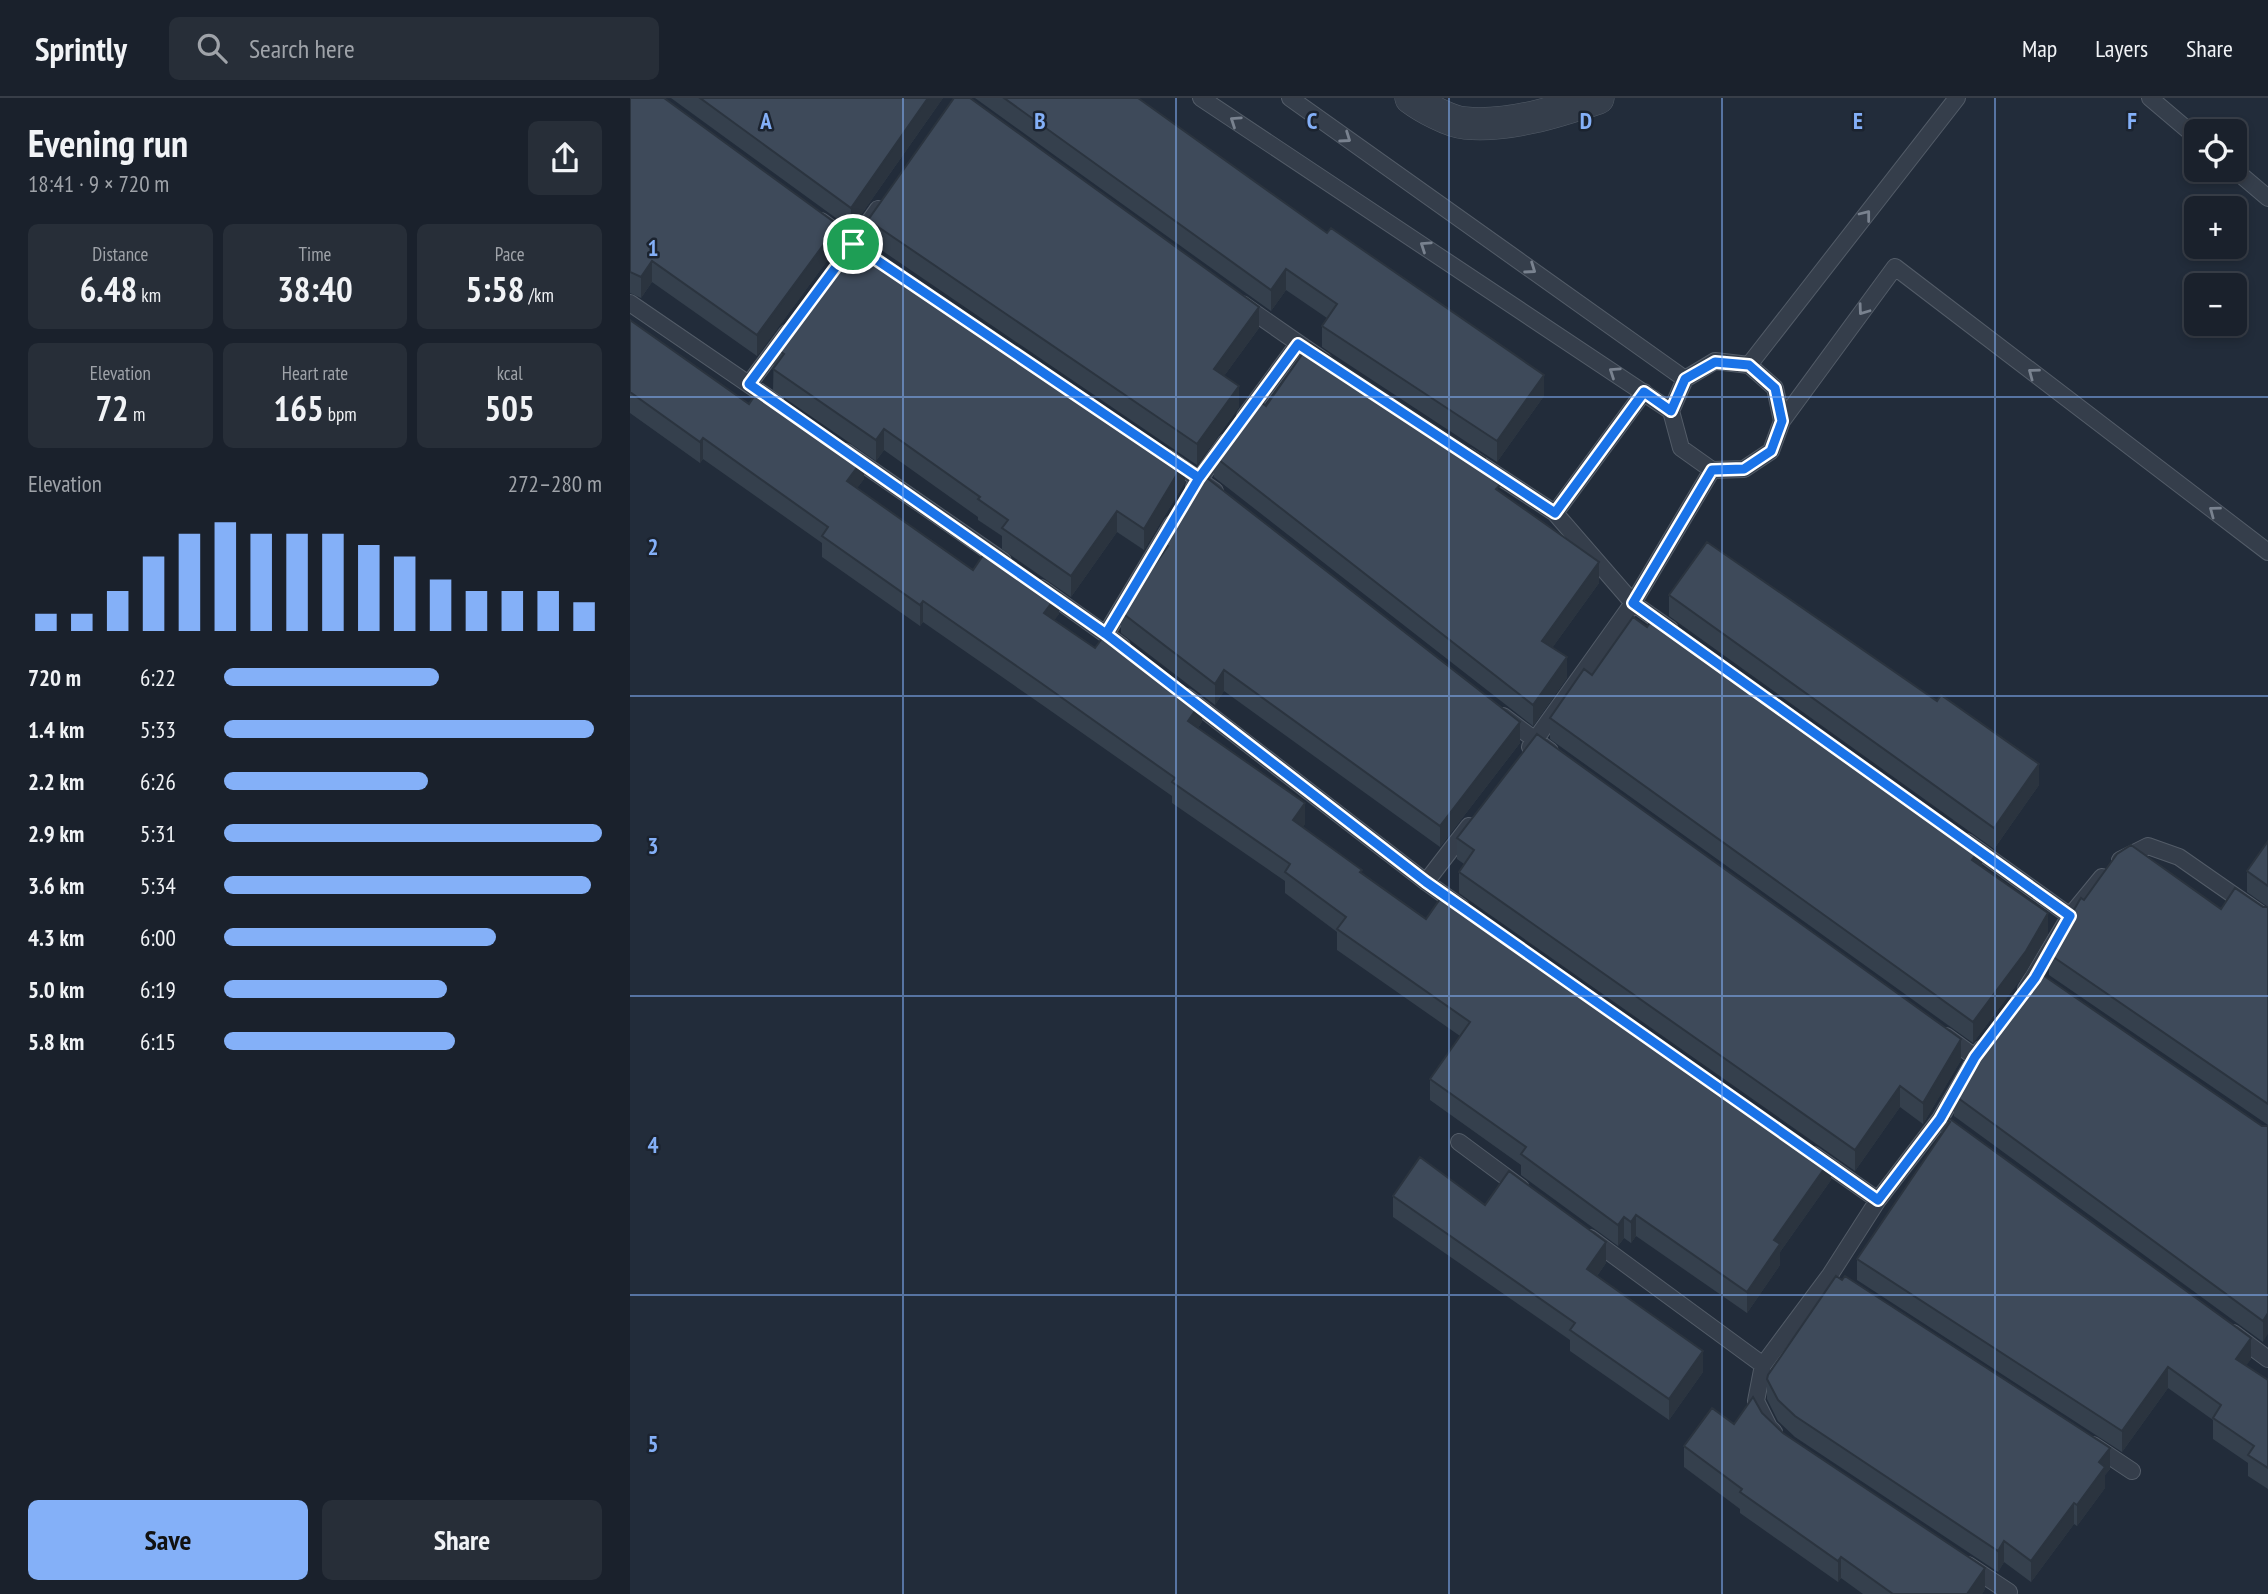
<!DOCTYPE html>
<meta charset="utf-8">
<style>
body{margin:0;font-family:"PT Sans Narrow",sans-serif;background:#272e38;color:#f1f3f6;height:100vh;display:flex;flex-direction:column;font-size:26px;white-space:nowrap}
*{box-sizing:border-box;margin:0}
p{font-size:23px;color:#9fa3a9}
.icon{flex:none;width:38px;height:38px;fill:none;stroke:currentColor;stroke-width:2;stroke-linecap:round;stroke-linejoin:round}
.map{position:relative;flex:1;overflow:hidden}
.drawer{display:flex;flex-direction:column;background:#1a212c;width:630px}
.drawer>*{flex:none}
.tools{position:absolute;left:1554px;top:21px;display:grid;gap:14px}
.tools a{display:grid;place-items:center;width:63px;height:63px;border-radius:10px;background:#1a212c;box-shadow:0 4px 10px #0003,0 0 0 2px #383e48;font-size:35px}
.pin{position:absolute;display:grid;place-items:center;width:60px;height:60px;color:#fff;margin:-30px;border:4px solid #fff;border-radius:50%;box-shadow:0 2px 7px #0007}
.round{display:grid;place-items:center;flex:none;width:74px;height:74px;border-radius:10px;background:#272e38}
.overview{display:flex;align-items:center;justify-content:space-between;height:119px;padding:0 28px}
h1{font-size:38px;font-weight:800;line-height:52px}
.metrics{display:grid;grid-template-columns:repeat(3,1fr);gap:10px;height:119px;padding:7px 28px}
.metrics div{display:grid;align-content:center;border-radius:10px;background:#272e38;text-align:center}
.metrics b{font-size:35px;font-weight:800}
.metrics small{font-size:19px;font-weight:400}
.metrics p{font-size:19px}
.chart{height:196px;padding:14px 28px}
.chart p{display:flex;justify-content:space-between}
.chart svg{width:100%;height:126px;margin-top:7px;stroke:#84b0f8;stroke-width:6}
.action{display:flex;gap:14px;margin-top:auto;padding:14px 28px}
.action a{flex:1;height:80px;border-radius:10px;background:#84b0f8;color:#111;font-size:28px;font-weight:800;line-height:80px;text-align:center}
.action a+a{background:#272e38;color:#f1f3f6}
ul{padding:0 28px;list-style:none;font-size:23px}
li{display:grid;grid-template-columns:112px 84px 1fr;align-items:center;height:52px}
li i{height:18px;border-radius:9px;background:#84b0f8}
header{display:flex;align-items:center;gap:42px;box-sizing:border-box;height:98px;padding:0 35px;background:#1a212c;border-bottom:2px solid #383e48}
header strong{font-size:33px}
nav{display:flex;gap:38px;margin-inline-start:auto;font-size:24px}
.search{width:490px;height:63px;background:#272e38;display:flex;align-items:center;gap:18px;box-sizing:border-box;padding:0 24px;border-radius:10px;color:#9fa3a9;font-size:26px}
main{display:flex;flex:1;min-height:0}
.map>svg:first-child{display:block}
</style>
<header>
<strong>Sprintly</strong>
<div class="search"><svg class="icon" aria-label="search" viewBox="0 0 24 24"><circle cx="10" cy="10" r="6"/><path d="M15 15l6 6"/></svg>Search here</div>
<nav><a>Map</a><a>Layers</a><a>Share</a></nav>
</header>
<main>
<section class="drawer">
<div class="overview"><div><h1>Evening run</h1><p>18:41 · 9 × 720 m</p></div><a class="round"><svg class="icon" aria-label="share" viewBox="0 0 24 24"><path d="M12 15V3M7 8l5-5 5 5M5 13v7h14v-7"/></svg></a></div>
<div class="metrics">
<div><p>Distance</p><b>6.48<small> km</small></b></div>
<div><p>Time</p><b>38:40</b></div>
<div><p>Pace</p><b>5:58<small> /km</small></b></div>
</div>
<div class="metrics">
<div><p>Elevation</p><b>72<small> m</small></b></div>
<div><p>Heart rate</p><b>165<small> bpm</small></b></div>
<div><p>kcal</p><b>505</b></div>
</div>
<div class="chart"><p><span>Elevation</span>272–280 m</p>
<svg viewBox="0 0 160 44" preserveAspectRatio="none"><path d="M5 44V38M15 44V38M25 44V30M35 44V18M45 44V10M55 44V6M65 44V10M75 44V10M85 44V10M95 44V14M105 44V18M115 44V26M125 44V30M135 44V30M145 44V30M155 44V34"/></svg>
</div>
<ul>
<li><b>720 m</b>6:22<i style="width:57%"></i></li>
<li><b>1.4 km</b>5:33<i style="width:98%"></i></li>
<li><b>2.2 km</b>6:26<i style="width:54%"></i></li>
<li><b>2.9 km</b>5:31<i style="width:100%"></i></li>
<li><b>3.6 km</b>5:34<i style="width:97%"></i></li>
<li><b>4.3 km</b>6:00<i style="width:72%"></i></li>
<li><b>5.0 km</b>6:19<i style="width:59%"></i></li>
<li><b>5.8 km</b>6:15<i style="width:61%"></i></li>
</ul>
<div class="action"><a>Save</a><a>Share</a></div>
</section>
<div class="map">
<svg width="1638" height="1496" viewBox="0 0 1638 1496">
<rect width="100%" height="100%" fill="#222c3a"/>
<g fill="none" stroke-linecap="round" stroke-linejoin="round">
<defs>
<path id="service" d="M571,0L1041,313
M660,0L1055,281
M1520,0L1566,39
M1605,72L1638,100
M191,123L238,157
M217,155L248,111
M0,205L146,305
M612,206L694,263
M1085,263L1119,267L1145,290L1152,323L1141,353L1114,371L1082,372L1051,350L1041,313L1055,281Z
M1119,267L1327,0
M119,286L157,235
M615,318L668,246
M1152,323L1265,169L1638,454
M216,354L373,463
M838,358L925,415L1003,505L1040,531
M538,360L585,393
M564,389L596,344
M925,415L1014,294
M411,490L492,548
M476,536L542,426
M557,599L796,784L831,809
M873,618L920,653
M900,649L1003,505L1082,372
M1337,744L1440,818
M1490,762L1518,748L1549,759L1638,821
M796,784L839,728
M1396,891L1440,818L1472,779
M1316,938L1345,959
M829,1044L891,1090
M1184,1057L1248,1102
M960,1140L1133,1267
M1603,1235L1638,1261
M1144,1334L1139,1329L1126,1303L1133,1267L1200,1177L1248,1102L1310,1021L1351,951
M1463,1347L1502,1373
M1338,1467L1379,1494"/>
<path id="minor" d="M781,0C793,9 820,24 835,25C880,29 926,14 968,0"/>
</defs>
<use href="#service" stroke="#535c68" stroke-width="18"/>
<use href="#minor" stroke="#535c68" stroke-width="33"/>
<use href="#service" stroke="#353e4b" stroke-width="16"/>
<use href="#minor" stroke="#353e4b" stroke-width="32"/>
</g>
<path fill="#35404d" d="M0,0L208,148L127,258L22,184L11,200L0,195Z
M41,0H313L221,131Z
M345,0H508L914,298L867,364L692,249V228L697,220L656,192L641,213Z
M238,122L629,230L594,278L609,309L567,367L238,143Z
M0,222L119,306L234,381L227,390L343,472L429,516L424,522L572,624L568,630L675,726L672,729L732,775L796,821L1201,1082L1150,1154V1167L1117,1215L1006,1138L1001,1145L994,1140L988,1148L891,1077V1067L800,1002V981L830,938L707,852V834L655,795V783L542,705V698L411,606L293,524L290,528L192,459V445L73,361L70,365L0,315Z
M144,249L555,384L514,452L487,434L441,499L372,451V438L348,422V419L254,352L246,363L143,292Z
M636,308L855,376L870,394L969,485L922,550L937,580L903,628L584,379V358Z
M531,444L890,645L810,749L594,593L585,607L491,535V514L531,458Z
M1039,497L1409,687L1364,751L1039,518Z
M962,577L1352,769L1418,836L1396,874L1343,945L920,641V620Z
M827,740L1331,962L1293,1026L1270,1009L1225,1073L829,795V774L834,766L827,761Z
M1638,743V1027L1419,877V856L1454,802L1591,811L1638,809L1617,794V773Z
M1324,997L1638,1028L1633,1244L1324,1018Z
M1312,1015L1621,1261L1616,1267L1638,1282V1391L1618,1378V1365L1583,1341V1322L1538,1290L1492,1354L1227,1182V1161L1311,1038L1310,1017Z
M763,1098L855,1107L976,1165L967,1178L1073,1274L1039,1322L940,1253V1242L763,1119Z
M1137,1281L1480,1371L1475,1377V1390L1447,1428L1444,1426L1401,1484L1374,1464L1368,1474L1165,1339L1148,1323L1137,1301Z
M1132,1315L1153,1335L1355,1491L1352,1496H1233L1211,1480L1208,1484L1110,1415V1411L1054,1369V1348L1104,1326Z"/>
<path fill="#2b343f" d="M298,0H313L221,131V110Z
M208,127V148L127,258V237Z
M22,163V184L11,200V179Z
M656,171V192L641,213V192Z
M629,209V230L584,292V271Z
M914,277V298L867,364V343Z
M609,288V309L567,367V346Z
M254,331V352L246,363V342Z
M73,340V361L70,365V344Z
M234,360V381L217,404V383Z
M855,360V381L848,370Z
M555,363V384L514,452V431Z
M487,413V434L441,499V478Z
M969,464V485L912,564V543Z
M429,495V516L414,536V515Z
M293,503V524L290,528V507Z
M937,559V580L903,628V607Z
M594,572V593L585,607V586Z
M572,603V624L558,644V623Z
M890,624V645L810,749V728Z
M1409,666V687L1364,751V730Z
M675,705V726L663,743V722Z
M1352,747V768L1342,762Z
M1418,815V836L1396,874L1343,945V924Z
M1331,941V962L1293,1026V1005Z
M1270,988V1009L1225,1073V1052Z
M1201,1061V1082L1150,1154V1167L1117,1215V1194L1144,1142Z
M1006,1117V1138L1001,1145V1124Z
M994,1119V1140L988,1148V1127Z
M976,1144V1165L957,1192V1171Z
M1638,1215V1236L1633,1244V1223Z
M1621,1240V1261L1606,1282V1261Z
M1073,1253V1274L1039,1322V1301Z
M1538,1269V1290L1492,1354V1333Z
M1480,1350V1371L1475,1377V1390L1447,1428V1407L1469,1364Z
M1444,1405V1426L1401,1484V1463Z
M1374,1443V1464L1368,1474V1453Z
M1211,1459V1480L1208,1484V1463Z
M1355,1470V1491L1352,1496H1337Z"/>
<path fill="#3e4a5a" stroke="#2b343f" stroke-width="2" d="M0,0H34L208,127L127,237L22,163L11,179L0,174Z
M70,0H298L221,110Z
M324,0H340L629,209L584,271L609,288L567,346L238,122Z
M374,0H508L697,135L701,130L914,277L867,343L692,228L707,206L656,171L641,192Z
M225,139L555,363L514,431L487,413L441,478L372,430L378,422L348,401L350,399L254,331L246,342L143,271L154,256L144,249Z
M0,222L119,306L131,288L234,360L217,383L343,472L360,447L429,495L414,515L465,550L479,531L572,603L558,623L675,705L663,722L732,772L730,774L796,821L817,791L1201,1061L1144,1142L1150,1146L1117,1194L1006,1117L1001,1124L994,1119L988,1127L891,1056L896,1049L800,981L840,924L707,831L716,819L655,774L660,766L542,684L545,680L411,585L293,503L290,507L192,438L198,429L73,340L70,344L0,294Z
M680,245L855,360L848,370L870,387L866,391L969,464L912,543L937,559L903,607L584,358L626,300L636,308Z
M572,376L890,624L810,728L594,572L585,586L491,514L538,448L531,444Z
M1077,444L1307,603L1311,597L1409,666L1364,730L1039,497Z
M1027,514L1352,747L1342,762L1418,815L1396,853L1343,924L920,620L954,571L962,577L1003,519L1017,529Z
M907,636L1331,941L1293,1005L1270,988L1225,1052L829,774L844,752L827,740Z
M1638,743V788L1617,773Z
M1501,747L1591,811L1605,790L1633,809H1638V1006L1419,856L1449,803L1451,800L1454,802L1487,756Z
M1407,873L1632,1028H1638V1215L1633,1223L1324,997L1354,944Z
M1312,1015L1621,1240L1606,1261L1638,1282V1370L1618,1357L1624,1348L1583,1320L1591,1307L1538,1269L1492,1333L1227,1161L1320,1024L1310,1017Z
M790,1059L855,1107L879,1073L976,1144L957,1171L1073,1253L1039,1301L940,1232L945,1225L763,1098Z
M1206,1178L1212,1182L1215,1178L1480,1350L1469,1364L1475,1369L1447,1407L1444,1405L1401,1463L1374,1443L1368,1453L1165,1318L1148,1302L1137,1281L1138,1277Z
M1123,1299L1132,1315L1153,1335L1355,1470L1337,1496H1263L1211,1459L1208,1463L1110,1394L1112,1391L1054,1348L1082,1310L1104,1326Z"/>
<defs><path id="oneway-chevron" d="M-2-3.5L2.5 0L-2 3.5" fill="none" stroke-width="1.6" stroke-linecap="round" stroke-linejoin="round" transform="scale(1.75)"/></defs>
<g stroke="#79828f">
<use href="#oneway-chevron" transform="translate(605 23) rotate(-146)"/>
<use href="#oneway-chevron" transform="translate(716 40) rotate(35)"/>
<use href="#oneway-chevron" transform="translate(1236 117) rotate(-52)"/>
<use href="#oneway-chevron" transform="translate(795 148) rotate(-146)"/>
<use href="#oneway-chevron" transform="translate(901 171) rotate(35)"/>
<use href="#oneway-chevron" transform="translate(1233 212) rotate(126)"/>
<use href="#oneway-chevron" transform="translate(984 274) rotate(-146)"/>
<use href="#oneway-chevron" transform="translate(1403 275) rotate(-143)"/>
<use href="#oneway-chevron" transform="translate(1584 413) rotate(-143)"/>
</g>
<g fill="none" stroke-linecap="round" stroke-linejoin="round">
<defs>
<path id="route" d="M223,146L569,380L476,536L796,784L1248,1102L1310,1021L1345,959L1405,880L1440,818L1003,505L1082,372L1114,371L1141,353L1152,323L1145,290L1119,267L1085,264L1055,281L1041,313L1014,294L925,415L668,246L569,380L476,536L119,286L223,146"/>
</defs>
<use href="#route" stroke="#fff" stroke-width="14"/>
<use href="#route" stroke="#1a73e8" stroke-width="9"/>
</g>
<path fill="none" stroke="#84b0f8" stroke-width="2" stroke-opacity="0.55" d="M273,0V1496M546,0V1496M819,0V1496M1092,0V1496M1365,0V1496M0,299H1638M0,598H1638M0,898H1638M0,1197H1638"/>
<g font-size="23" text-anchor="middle" font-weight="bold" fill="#84b0f8" stroke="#1b232f" stroke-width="5" stroke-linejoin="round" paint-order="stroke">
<text x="136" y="31">A</text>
<text x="410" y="31">B</text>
<text x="682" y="31">C</text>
<text x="956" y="31">D</text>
<text x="1228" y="31">E</text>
<text x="1502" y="31">F</text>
<text x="23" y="158">1</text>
<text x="23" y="457">2</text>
<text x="23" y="756">3</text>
<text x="23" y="1055">4</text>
<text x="23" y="1354">5</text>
</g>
</svg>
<div class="tools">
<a><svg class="icon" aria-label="locate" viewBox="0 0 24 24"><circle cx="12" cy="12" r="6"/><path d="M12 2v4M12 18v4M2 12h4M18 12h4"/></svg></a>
<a>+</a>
<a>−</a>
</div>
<div class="pin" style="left:223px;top:146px;background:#1e9e55"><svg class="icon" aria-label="arrive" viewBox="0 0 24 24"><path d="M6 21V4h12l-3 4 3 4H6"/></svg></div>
</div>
</main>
